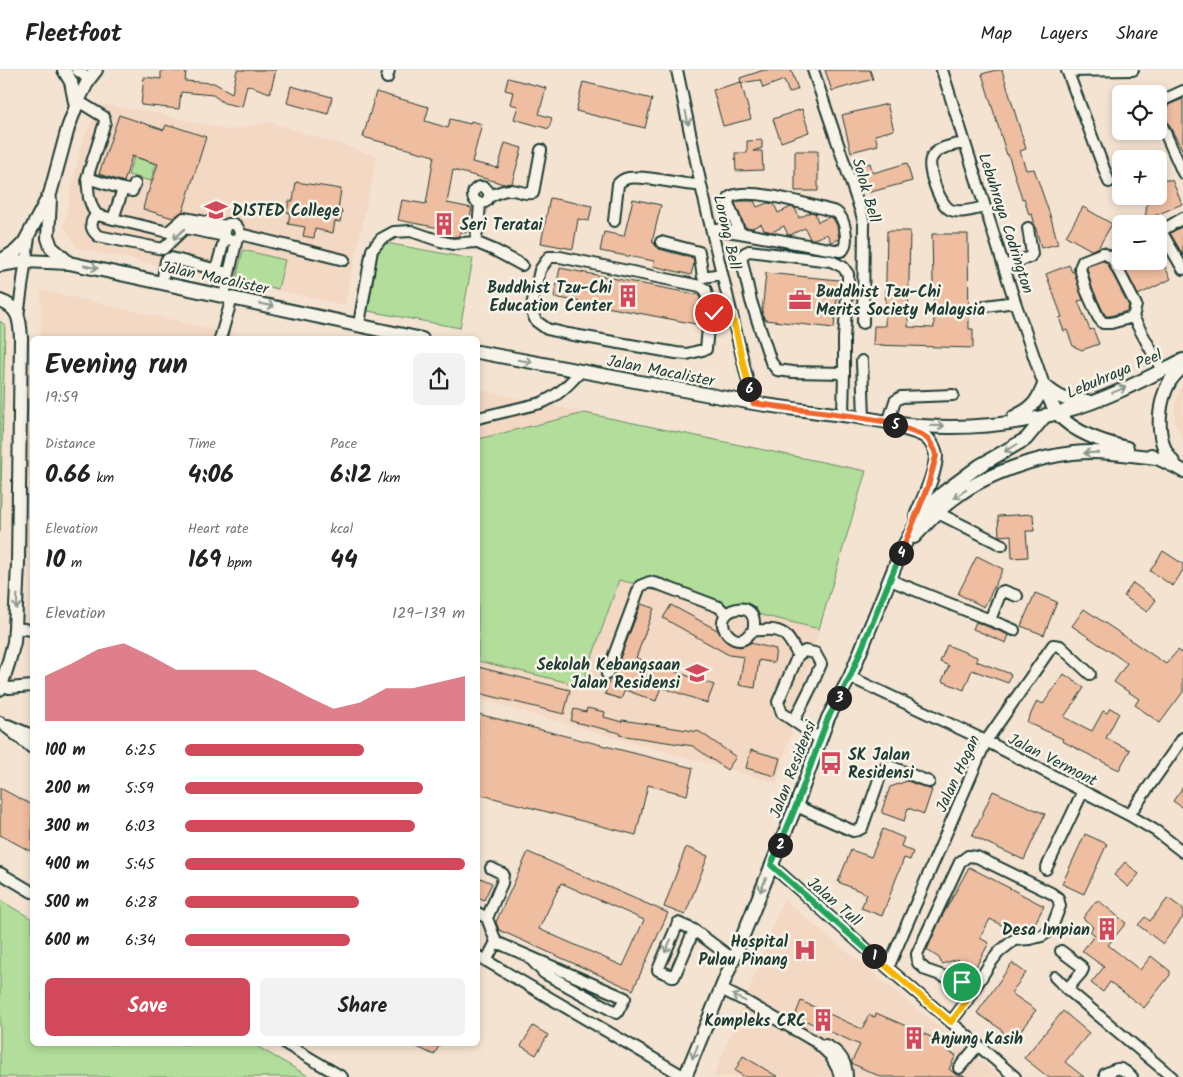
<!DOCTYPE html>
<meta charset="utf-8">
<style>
body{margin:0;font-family:Kalam,sans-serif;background:#f2f2f2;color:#222;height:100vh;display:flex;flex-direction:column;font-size:19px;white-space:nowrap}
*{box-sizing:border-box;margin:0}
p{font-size:16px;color:#767676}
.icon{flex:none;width:28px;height:28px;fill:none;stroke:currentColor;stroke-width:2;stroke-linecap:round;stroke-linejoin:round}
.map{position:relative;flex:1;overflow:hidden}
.drawer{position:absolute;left:30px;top:266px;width:450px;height:710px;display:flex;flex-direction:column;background:#fff;border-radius:8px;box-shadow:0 2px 8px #0003}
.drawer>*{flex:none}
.controls{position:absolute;left:1112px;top:15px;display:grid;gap:10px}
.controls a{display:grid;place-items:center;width:55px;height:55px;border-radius:8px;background:#fff;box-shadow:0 2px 8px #0003;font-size:25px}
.pin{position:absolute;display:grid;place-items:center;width:42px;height:42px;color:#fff;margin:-21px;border:2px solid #fff;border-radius:50%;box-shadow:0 1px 5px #0007}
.km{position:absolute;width:25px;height:25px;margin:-12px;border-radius:50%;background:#222;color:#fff;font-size:14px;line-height:25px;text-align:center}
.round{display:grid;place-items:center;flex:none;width:52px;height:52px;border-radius:8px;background:#f2f2f2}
.overview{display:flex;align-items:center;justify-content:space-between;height:85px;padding:0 15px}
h1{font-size:28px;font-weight:700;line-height:38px}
.stats{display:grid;grid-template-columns:repeat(3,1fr);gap:8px;height:85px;padding:5px 15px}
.stats div{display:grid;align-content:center}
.stats b{font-size:25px;font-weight:700}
.stats small{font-size:14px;font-weight:400}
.stats p{font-size:14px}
.chart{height:140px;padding:10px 15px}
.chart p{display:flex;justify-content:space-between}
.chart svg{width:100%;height:90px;margin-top:5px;fill:#d1495b;opacity:.7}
.primary-button{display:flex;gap:10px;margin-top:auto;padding:10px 15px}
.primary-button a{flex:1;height:58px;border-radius:8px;background:#d1495b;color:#fff;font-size:20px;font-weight:700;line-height:58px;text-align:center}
.primary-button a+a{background:#f2f2f2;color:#222}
ul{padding:0 15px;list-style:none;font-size:16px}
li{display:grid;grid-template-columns:80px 60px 1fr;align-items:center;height:38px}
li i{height:12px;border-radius:6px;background:#d1495b}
header{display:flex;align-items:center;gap:30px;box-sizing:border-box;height:70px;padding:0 25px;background:#fff;border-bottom:1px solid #e0e0e0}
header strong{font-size:24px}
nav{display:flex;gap:28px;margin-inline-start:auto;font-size:18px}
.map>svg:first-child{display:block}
</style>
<header>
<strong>Fleetfoot</strong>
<nav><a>Map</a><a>Layers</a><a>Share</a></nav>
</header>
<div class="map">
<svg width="1183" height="1007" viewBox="0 0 1183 1007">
<rect width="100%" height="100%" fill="#f5e3d2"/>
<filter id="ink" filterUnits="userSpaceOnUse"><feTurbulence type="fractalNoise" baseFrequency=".02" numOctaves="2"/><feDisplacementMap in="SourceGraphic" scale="10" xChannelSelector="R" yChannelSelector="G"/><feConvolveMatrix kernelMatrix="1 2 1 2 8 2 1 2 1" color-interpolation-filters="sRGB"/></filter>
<g filter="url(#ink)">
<path fill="#f3d8c3" d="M100,34L151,42L228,60L269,52L377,86L345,235L77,178L64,157L70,124L82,72Z
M41,220L257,269H41Z
M1183,316V372L1175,352V335L1180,319Z
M478,319L585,343L478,369Z
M619,510L819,559L777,713L478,629V591L582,616Z
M783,829L1000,1007H713L745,931Z"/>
<path fill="#b2dd9a" stroke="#688d67" d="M134,87L156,94L151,111L128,105Z
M370,170L473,189L460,258L357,239Z
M243,180L285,190L278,219L236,209Z
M0,251L5,255L0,462Z
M585,343L866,401L819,559L619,510L582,616L478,591V369Z
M0,830L32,849V974H253L310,1007H0Z"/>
<path fill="#efbda0" stroke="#1f3d34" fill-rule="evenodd" d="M161,0L186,2L185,11L214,13L232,23L237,0H276L270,23L247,15L242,37L224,33L213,25L181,22L179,39L141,35L144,7L161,9Z
M764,0H791L798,19L789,23L784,10L763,18L760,10L741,13L740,8Z
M825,0H870L873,9L832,21Z
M996,0H1002L1026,79L1020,81L1026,100L1034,99L1051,148L1058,174L1041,178L1032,144L1029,145L1024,128L1022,129L1008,84L1007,85L982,4Z
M508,8L546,18L539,44L552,48L549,59L514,49L518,36L510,34L513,22L505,20Z
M583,12L652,29L645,58L576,41Z
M741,12L751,49L723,56L713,20Z
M291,16L332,27L328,44L287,33Z
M376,22L429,37L425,51L448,58L450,49L470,54L471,51L482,54L472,92L498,98L505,73L522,78L512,113L503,114L494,111L453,100L447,133L472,138L466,163L460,162V166L453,167L442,164L444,159L398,150L402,130L426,134L434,86L363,67Z
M1183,29V81L1170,57L1163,41L1169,38L1168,35Z
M887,34L894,60L875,65L878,75L851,82L842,45Z
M802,39L809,62L781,72L773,49Z
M119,45L164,60L166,55L172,57L173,56L206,67L183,141L173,148L143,139L147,123H148L158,94L132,86L124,112L99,104Z
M762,70V78L753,81H762L763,100L736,101L735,83H747V71Z
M795,81H818V121H795Z
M870,93L873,103L907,93L912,111L867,123L859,96Z
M1159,110H1172L1182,134L1145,150L1148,126H1159Z
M296,112L341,119L338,140L342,141L340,152L335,151L333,163L315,159L314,168L303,166L305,157L288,154L290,143L287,142L289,131H293Z
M550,128L592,136L589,151L578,149L573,179L541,173Z
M633,129L661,135L652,172L654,173L656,176L659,179L693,188L694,193L691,205L653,196L654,191L600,181L604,162L624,166Z
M740,131H754L757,137L767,133L774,134L778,143L791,137L795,138L799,148L811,142L815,143L818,152L829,147L833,148L837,156L839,169L831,172L827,164L814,169H810L805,158L790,165H788L784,156L772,162L764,160L761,154L752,158L745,157L735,133Z
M1083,137L1112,154L1098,178L1091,180L1066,166Z
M1183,156V185L1170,163Z
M887,161H910L908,257L934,258L932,164H968L969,259H973V278L873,275L874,256H885Z
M1121,176V191L1118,184L1113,181Z
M1103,191L1107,193L1129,236L1127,241L1110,246H1106L1104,243L1092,218L1087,198L1088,196Z
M1121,191H1162L1171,209L1138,225Z
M1069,195L1072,202L1074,201L1083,230L1078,231L1090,260L1093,259L1099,274L1082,280L1073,276L1067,260L1064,261L1059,248L1062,247L1046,204Z
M560,198L700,225V233L696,254L554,227Z
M766,203L839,210L834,258L765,250L762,243Z
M1033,444L1034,461H1026L1028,487L1012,488L1011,465L999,466L998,446Z
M1163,481L1183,494V500L1173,516L1150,501Z
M977,486L1003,499L984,537L958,524Z
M1133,513L1156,530L1147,542L1124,526Z
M1035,523L1057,532L1044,565L1021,556Z
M641,534L654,538L636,588L714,615L707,633L661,617L656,631L625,620L621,629L605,624L609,610L613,606Z
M671,535L719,561L723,569L732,575L741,577L750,573L776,579L774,593L759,590L755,618L739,615L744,587L729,585L663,548Z
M1084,539L1166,594L1178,580L1183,584V622L1160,653L1135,635L1139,629L1114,612L1127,593L1072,556Z
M976,552L1009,565L1006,573L973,559Z
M947,575L977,587L976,591L1011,604L1008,613L972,600L964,620L942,611L949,596L940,592Z
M478,597L570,620L564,644L478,623Z
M1064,604L1084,618L1064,647L1092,661L1103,641L1107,643L1110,638L1119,643L1106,668L1130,680L1119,700L1062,671L1063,669L1027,652L1037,631L1043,634Z
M587,638L605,642L604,647L622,652V650L700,662L736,687L727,700L693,676L619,665L620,663L571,651L574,639L586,642Z
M478,644L693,698L687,725L648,715L636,765L478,724Z
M751,680L780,688L775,706L746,698Z
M907,711L932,720L924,744L908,738L904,751L882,743V740L890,717Z
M1183,717V738L1173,731Z
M0,718L32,735V782L0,765Z
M993,721L1045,744L1024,790L972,766Z
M883,759L904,768L901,776L913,782L910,790L904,788L882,846L861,838L867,824L838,812L851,780L871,787Z
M1085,764L1107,774L1084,824L1062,814Z
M686,777L708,786L685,845L664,837Z
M528,782L668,843L633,920L499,860L496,852ZM561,813L644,850L623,896L539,859Z
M1125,792L1139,804L1128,817L1114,805Z
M969,797L1044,836L1031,861L1024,858L1021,863H1016L990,849L980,868L989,873L972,904L961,898L958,889L942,894L939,888L927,880L939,852Z
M478,807L492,813L484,830L478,827Z
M1168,828L1183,839V847L1163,874L1138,855L1145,847L1150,851Z
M1096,831H1099L1126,853L1108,875L1140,900L1151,886L1170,901V905L1144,938L1110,912L1103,922L1091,913L1104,897L1082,881L1095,865L1090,861L1093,857L1083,848Z
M1012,893L1026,903L1011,923L1036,940L1014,970L1002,962V960L977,943Z
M801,931L862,959L869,945L875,947L876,943L952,976L949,982L956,985L949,999L955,1004L967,1007H881L851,993L860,975L795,946Z
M1063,941L1089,963L1065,992L1084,1007H1048L1024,988Z
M533,956L548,965L536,985L521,976Z
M411,974H440L434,985Z
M743,986L778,1007H745L735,1001Z"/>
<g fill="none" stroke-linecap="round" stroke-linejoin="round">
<defs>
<path id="minor" d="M77,0L89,9
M677,0L702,120L753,333
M813,0L861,142L864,153L863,253
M942,0L1015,232L1044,315
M1067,0L1109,112
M1067,1L1133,0
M387,8L389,0
M78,31L104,47L105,52L87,108L89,128L93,139L97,145
M1159,32L1183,21
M1159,49L1183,103
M965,73C953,75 936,77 931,89C927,99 940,136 951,140C961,144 975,139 985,137
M87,108L123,119
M473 125a8 8 0 1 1 16 0a8 8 0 1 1-16 0Z
M489,127C495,124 502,120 509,120C517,119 524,125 533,123L541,80
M1183,148L1161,161L1183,199
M113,149L123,119L132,121L135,114
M614,151L618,114C620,112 622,110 625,109C637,103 684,116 701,115
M712,159L740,163L840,181L843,180C849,170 845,148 836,142C812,136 750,116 730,127L728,133L740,163
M240,164L344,190
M225,166L224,159L228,154H234C247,163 235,177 225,166L185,158L163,179L98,166C90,159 89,151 97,145L168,162L184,148L226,156
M475,172L478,158L480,134
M661,172L699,182L703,207L722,204
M549,187H560L700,216L706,220L709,248L706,279L687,284L676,283L568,264L547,259L536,251L531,240L540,200Z
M1004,196L1030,187L1032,184L1028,158
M216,200L225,167
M162,213L166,191L168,189L171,188L229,203
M224,226L237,168
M986,236L1015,232
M708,243L732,244
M18,246L29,167
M1133,247L1111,253H1103L1098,247L1086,220L1080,198L1083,191L1103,183L1112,188L1136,235L1133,247L1162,300
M359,254L372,180L381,169L394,162L411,161L440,171L453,174L475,172L494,180L522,195
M220,269L232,228
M862,291L864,348
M843,344L844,303L793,302L777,300L771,292L751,231L741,187L745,183L749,181L831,191L843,197L848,204V210L844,268V303
M478,348L541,333C558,326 569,314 581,301
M888,353L895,331L901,327L953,325
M938,443L1002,475
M890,510L990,550L1001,522L1004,521L1017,526
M990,550L1014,560
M15,558L32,560
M753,561C762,524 708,539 727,563C730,567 735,570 740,570C748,569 747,564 753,561C755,560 761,560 764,560C786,558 789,569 798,585
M607,604L640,516L650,512L661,515L719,537L726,544
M850,607L986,671L1129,745L1156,761L1183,782
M2,615L9,618L32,616
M794,651L812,615L821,594L815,583L805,581L798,585L778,632L782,643L820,669
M0,652L32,678
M8,655L32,665
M796,736L853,761L858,760L862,758L882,701L886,697H892L929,712
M1129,745L1183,668
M771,795L888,898L1015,1007
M1046,799L1083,721
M0,803L32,822
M478,843L487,848L496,872L486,891
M487,848L502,813L503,804L491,798
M694,860L674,907L658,900L678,853L694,860L733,889
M496,872L625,928L617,943L544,903L529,887
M1061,881L1081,896L1083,899L1081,903L1067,919
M478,886L685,1007
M888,898L986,671L1053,575L1060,576L1090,604
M1055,907L1067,919L1172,1007
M721,919L745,931L816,972L830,985L838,1000L840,1007
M951,952L966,932L989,895L999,882L1014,870L1030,869L1042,866L1051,860L1060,836L1058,828L1051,823L977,787L968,786L960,792L917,884L918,893L926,900L975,917
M286,974L342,1007
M825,975C839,981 847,992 847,1007
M959,998L978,975
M1105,1004C1120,996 1120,997 1132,1007"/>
<path id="major" d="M64,0L71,12L76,37
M50,129L48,168L51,177L69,193
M0,191L16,181L24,173L50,124L68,58L78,31L89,9L96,0
M0,195L25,191L69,193L422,269
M0,231C19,237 20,250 21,268L18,493L15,558L14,572L9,591L0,619
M478,282L753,333C783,338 813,341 843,345C870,348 895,355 922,356C969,359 1020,354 1065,341C1106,330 1145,309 1183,290
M1044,315C1048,325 1051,335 1058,344C1074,363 1103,372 1127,378
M1044,315C1057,327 1069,333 1087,331
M1014,347C1032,338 1036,334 1044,315
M905,359C912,361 921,363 927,368C931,372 935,379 936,385C936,403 923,429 916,446
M1151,385L1176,397L1183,401
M1176,397C1173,391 1168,386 1165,380C1156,359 1159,330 1170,311C1174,305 1179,301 1183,296
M914,467C928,453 940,438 956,427C985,404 1037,387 1073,383C1101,380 1130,385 1157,388
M685,1007L796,736L828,648L850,607L902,479L919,449L930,435L944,422L979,396L1026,369L1046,345"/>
</defs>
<use href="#minor" stroke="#1f3d34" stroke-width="14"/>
<use href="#major" stroke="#1f3d34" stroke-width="16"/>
<use href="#minor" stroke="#f7f3e8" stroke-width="10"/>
<use href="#major" stroke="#f7f3e8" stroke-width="12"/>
</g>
<defs><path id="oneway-shaft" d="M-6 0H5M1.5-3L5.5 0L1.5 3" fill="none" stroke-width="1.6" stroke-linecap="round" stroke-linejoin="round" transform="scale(1.25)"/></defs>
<g stroke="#8b988e">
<use href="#oneway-shaft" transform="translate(687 48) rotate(78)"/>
<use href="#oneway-shaft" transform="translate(179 164) rotate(137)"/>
<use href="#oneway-shaft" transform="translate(91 197) rotate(12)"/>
<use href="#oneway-shaft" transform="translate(267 235) rotate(12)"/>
<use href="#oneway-shaft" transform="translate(525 291) rotate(10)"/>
<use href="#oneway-shaft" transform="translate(1119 320) rotate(-23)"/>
<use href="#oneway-shaft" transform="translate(937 356) rotate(1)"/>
<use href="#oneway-shaft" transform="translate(1011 378) rotate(150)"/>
<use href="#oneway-shaft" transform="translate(1091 383) rotate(179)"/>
<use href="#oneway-shaft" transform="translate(960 424) rotate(146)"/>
<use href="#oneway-shaft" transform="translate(17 532) rotate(93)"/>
<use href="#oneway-shaft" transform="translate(763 815) rotate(112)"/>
<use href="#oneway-shaft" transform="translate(668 876) rotate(114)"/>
<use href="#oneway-shaft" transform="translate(739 928) rotate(-153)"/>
<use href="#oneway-shaft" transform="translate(695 982) rotate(112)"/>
</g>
</g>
<g fill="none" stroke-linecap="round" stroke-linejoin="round" filter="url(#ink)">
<defs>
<path id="split-1" d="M874,886L951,952L966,932L975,917L962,912"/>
<path id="split-2" d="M780,775L771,795L874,886"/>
<path id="split-3" d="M780,775L796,736L828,648L839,628"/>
<path id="split-4" d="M839,628L850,607L901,483"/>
<path id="split-5" d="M895,355L922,365L928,369L935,381L936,386L928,416L901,483"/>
<path id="split-6" d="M749,319L753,333C798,340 844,344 888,352L895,355"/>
<path id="split-7" d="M714,243L732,244L749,319"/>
</defs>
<use href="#split-1" stroke="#fff" stroke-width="10"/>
<use href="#split-2" stroke="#fff" stroke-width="10"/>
<use href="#split-3" stroke="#fff" stroke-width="10"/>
<use href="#split-4" stroke="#fff" stroke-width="10"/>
<use href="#split-5" stroke="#fff" stroke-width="10"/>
<use href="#split-6" stroke="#fff" stroke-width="10"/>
<use href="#split-7" stroke="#fff" stroke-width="10"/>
<use href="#split-1" stroke="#f5b400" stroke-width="6"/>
<use href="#split-2" stroke="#22a559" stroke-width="6"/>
<use href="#split-3" stroke="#22a559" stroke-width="6"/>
<use href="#split-4" stroke="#22a559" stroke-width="6"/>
<use href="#split-5" stroke="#f0652b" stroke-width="6"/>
<use href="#split-6" stroke="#f0652b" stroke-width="6"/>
<use href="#split-7" stroke="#f5b400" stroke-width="6"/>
</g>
<defs>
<symbol id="university-bare" viewBox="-9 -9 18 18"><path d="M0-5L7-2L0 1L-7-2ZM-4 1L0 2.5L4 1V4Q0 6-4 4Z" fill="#d1495b" stroke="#f7f3e8" stroke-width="2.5" paint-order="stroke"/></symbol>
<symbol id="building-bare" viewBox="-9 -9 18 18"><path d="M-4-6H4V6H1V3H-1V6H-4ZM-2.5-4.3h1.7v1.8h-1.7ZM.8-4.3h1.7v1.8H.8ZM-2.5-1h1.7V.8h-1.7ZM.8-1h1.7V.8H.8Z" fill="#d1495b" stroke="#f7f3e8" stroke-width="2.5" paint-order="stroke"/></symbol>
<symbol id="office-bare" viewBox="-9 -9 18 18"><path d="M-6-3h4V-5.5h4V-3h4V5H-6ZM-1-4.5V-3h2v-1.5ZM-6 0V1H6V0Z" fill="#d1495b" stroke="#f7f3e8" stroke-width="2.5" paint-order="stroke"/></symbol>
<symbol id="school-bare" viewBox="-9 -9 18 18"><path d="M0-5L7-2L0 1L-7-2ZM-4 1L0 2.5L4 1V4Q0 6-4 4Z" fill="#d1495b" stroke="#f7f3e8" stroke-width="2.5" paint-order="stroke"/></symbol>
<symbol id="bus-bare" viewBox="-9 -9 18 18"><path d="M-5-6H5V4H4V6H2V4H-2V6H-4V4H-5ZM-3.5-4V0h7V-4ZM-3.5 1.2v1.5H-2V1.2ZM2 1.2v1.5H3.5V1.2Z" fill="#d1495b" stroke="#f7f3e8" stroke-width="2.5" paint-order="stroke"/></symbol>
<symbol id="hospital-bare" viewBox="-9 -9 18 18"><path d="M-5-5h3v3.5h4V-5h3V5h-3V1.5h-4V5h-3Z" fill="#d1495b" stroke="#f7f3e8" stroke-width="2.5" paint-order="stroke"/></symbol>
</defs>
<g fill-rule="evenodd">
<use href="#university-bare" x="200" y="124" width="32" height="32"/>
<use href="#building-bare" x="428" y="138" width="32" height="32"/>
<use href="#building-bare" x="612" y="210" width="32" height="32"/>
<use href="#office-bare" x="784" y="214" width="32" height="32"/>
<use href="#school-bare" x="681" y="587" width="32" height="32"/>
<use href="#bus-bare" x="815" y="677" width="32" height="32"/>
<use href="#building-bare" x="1091" y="843" width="32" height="32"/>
<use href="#hospital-bare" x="789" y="864" width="32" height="32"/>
<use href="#building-bare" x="807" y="934" width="32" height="32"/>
<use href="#building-bare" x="898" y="952" width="32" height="32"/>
</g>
<g text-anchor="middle" stroke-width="5" stroke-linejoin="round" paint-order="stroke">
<g font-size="16" fill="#1f3d34" stroke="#f7f3e8">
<text transform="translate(867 120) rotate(74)" y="6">Solok Bell</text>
<text transform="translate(1007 153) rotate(72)" y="6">Lebuhraya Codrington</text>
<text transform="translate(728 162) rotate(77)" y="6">Lorong Bell</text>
<text transform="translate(215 207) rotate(12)" y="6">Jalan Macalister</text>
<text transform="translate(661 300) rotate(11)" y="6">Jalan Macalister</text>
<text transform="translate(1114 303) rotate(-23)" y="6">Lebuhraya Peel</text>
<text transform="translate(1053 689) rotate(27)" y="6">Jalan Vermont</text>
<text transform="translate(792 699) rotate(-69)" y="6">Jalan Residensi</text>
<text transform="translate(957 703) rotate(-65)" y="6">Jalan Hogan</text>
<text transform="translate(835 831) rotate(41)" y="6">Jalan Tull</text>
</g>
<g font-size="16" font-weight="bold" fill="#1f3d34" stroke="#f7f3e8" text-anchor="start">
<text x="232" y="146">DISTED College</text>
<text x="460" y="160">Seri Teratai</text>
<text x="612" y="223" text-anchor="end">Buddhist Tzu-Chi<tspan x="612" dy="18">Education Center</tspan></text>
<text x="816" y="227">Buddhist Tzu-Chi<tspan x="816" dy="18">Merits Society Malaysia</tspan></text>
<text x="680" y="600" text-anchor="end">Sekolah Kebangsaan<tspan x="680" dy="18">Jalan Residensi</tspan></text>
<text x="848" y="690">SK Jalan<tspan x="848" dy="18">Residensi</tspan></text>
<text x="1090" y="865" text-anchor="end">Desa Impian</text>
<text x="788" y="877" text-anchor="end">Hospital<tspan x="788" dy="18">Pulau Pinang</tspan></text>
<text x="806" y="956" text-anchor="end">Kompleks CRC</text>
<text x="931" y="974">Anjung Kasih</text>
</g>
</g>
</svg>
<div class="controls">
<a><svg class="icon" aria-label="locate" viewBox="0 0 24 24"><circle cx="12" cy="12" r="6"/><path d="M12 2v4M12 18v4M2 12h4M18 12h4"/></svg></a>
<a>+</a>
<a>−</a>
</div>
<div class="pin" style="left:962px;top:912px;background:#1e9e55"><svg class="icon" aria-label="arrive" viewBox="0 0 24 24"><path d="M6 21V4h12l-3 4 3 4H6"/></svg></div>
<div class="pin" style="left:714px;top:243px;background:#d93025"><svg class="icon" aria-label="check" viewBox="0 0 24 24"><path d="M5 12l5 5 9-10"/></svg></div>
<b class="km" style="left:874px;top:886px">1</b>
<b class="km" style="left:780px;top:775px">2</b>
<b class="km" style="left:839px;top:628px">3</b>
<b class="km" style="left:901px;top:483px">4</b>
<b class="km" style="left:895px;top:355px">5</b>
<b class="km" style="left:749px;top:319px">6</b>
<section class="drawer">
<div class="overview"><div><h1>Evening run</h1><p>19:59</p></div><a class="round"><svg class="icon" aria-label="share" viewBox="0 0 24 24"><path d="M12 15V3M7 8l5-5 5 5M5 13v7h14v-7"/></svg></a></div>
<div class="stats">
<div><p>Distance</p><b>0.66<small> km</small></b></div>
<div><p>Time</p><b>4:06</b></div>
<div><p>Pace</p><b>6:12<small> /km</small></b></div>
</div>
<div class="stats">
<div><p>Elevation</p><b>10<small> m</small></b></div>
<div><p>Heart rate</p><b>169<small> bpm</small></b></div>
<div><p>kcal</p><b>44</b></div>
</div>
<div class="chart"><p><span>Elevation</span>129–139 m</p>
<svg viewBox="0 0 160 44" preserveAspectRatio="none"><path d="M0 44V22L10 16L20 9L30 6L40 12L50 19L60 19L70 19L80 19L90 25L100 32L110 38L120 35L130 28L140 28L150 25L160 22V44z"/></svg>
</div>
<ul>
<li><b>100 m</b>6:25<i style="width:64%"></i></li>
<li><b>200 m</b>5:59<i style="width:85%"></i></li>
<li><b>300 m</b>6:03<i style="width:82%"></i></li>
<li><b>400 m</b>5:45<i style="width:100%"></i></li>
<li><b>500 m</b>6:28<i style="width:62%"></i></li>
<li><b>600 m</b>6:34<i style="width:59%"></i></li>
</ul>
<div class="primary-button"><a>Save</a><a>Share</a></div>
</section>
</div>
